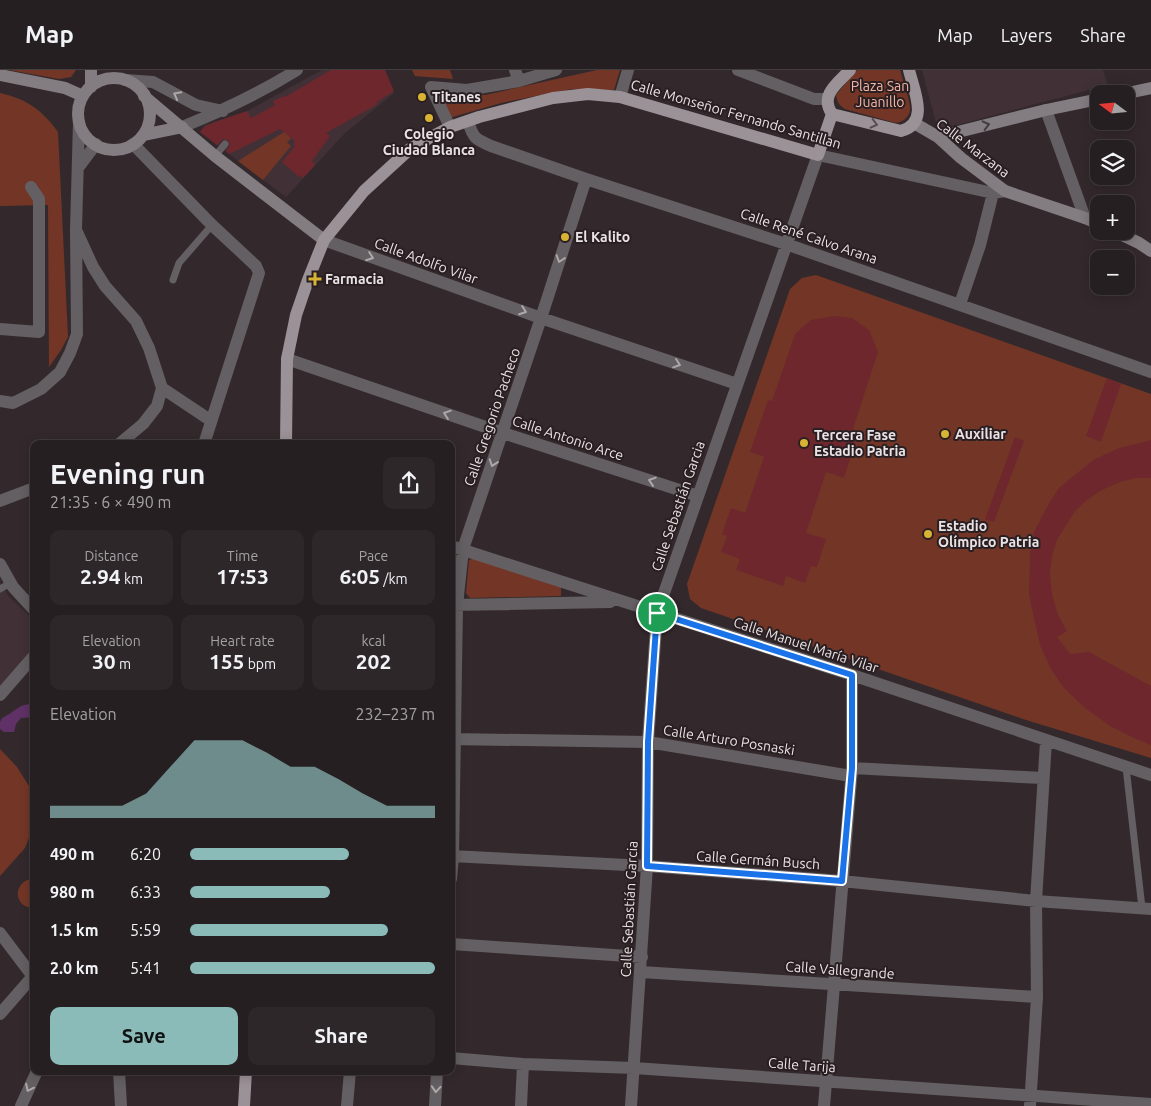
<!DOCTYPE html>
<meta charset="utf-8">
<style>
body{margin:0;font-family:Ubuntu,sans-serif;background:#2e272a;color:#f1f3f6;height:100vh;display:flex;flex-direction:column;font-size:19px;white-space:nowrap}
*{box-sizing:border-box;margin:0}
p{font-size:16px;color:#a4a2a5}
.icon{flex:none;width:28px;height:28px;fill:none;stroke:currentColor;stroke-width:2;stroke-linecap:round;stroke-linejoin:round}
.map{position:relative;flex:1;overflow:hidden}
.sheet{position:absolute;left:30px;top:370px;width:425px;height:635px;display:flex;flex-direction:column;background:#261f21;border-radius:10px;box-shadow:0 2px 12px #0003,0 0 0 1px #423d3f}
.sheet>*{flex:none}
.needle{width:32px;rotate:286deg}
.fabs{position:absolute;left:1090px;top:15px;display:grid;gap:10px}
.fabs a{display:grid;place-items:center;width:45px;height:45px;border-radius:10px;background:#261f21;box-shadow:0 2px 12px #0003,0 0 0 1px #423d3f;font-size:25px}
.pin{position:absolute;display:grid;place-items:center;width:42px;height:42px;color:#fff;margin:-21px;border:2px solid #fff;border-radius:50%;box-shadow:0 1px 5px #0007}
.round{display:grid;place-items:center;flex:none;width:52px;height:52px;border-radius:10px;background:#2e272a}
.head{display:flex;align-items:center;justify-content:space-between;height:85px;padding:0 20px}
h1{font-size:28px;font-weight:700;line-height:38px}
.figures{display:grid;grid-template-columns:repeat(3,1fr);gap:8px;height:85px;padding:5px 20px}
.figures div{display:grid;align-content:center;border-radius:10px;background:#2e272a;text-align:center}
.figures b{font-size:21px;font-weight:700}
.figures small{font-size:14px;font-weight:400}
.figures p{font-size:14px}
.chart{height:140px;padding:10px 20px}
.chart p{display:flex;justify-content:space-between}
.chart svg{width:100%;height:90px;margin-top:5px;fill:#8bbbb9;opacity:.7}
.action{display:flex;gap:10px;margin-top:auto;padding:10px 20px}
.action a{flex:1;height:58px;border-radius:10px;background:#8bbbb9;color:#111;font-size:20px;font-weight:700;line-height:58px;text-align:center}
.action a+a{background:#2e272a;color:#f1f3f6}
ul{padding:0 20px;list-style:none;font-size:16px}
li{display:grid;grid-template-columns:80px 60px 1fr;align-items:center;height:38px}
li i{height:12px;border-radius:6px;background:#8bbbb9}
header{display:flex;align-items:center;gap:30px;box-sizing:border-box;height:70px;padding:0 25px;background:#261f21;border-bottom:1px solid #423d3f}
header strong{font-size:24px}
nav{display:flex;gap:28px;margin-inline-start:auto;font-size:18px}
.map>svg:first-child{display:block}
</style>
<header>
<strong>Map</strong>
<nav><a>Map</a><a>Layers</a><a>Share</a></nav>
</header>
<div class="map">
<svg width="1151" height="1036" viewBox="0 0 1151 1036">
<rect width="100%" height="100%" fill="#33292c"/>
<path fill="#413136" d="M322,0H385L394,23L345,63L286,127L200,62L205,55L247,41Z
M922,0H1103L1108,15L938,60Z
M0,512L9,527L34,550V580L0,621Z"/>
<path fill="#733626" d="M9,0H76L71,7L59,9Z
M412,0H450L453,9L415,6Z
M597,0H620L614,20L572,19L501,33L449,48L441,26L445,23L485,25Z
M857,0H900C902,8 911,33 910,40C909,48 902,52 896,53L845,39C839,35 837,32 836,25Z
M0,23C27,29 42,40 58,62L68,267L61,280L49,297L48,135L0,136Z
M284,62L291,68L287,73L291,76L263,110L238,91Z
M816,205L1151,324V688L1026,650L701,538L690,529L687,514L790,219L802,208Z
M475,488L561,517V526L470,528L466,523L469,490Z
M0,679L17,697L34,724V755L25,778L0,806Z
M27,810H34V838C16,838 12,818 27,810Z"/>
<path fill="#603166" d="M34,632V647L21,648L16,654L14,662H4L0,659V652L2,648C9,645 16,639 21,636C26,634 29,635 34,632Z"/>
<path fill="#6e272d" d="M331,0H385L394,21L377,32L378,34L326,63L330,66L312,91L315,95L303,108L300,105L299,107L282,92L295,76L293,74L295,71L280,59L229,84L226,81L230,75L228,70L223,69L217,75L200,62L204,57L215,52L247,41L251,48L275,35L273,31L284,26L285,27Z
M834,246L852,248L869,260L878,282L852,362L858,364L844,408L826,402L806,463L826,469L817,497L811,496L805,513L786,506L783,516L736,500L740,489L721,482L727,466L722,464L731,438L745,443L764,387L750,382L768,330L772,331L795,264L811,250Z
M1107,308L1121,314L1101,372L1086,366Z
M1015,367L1024,371L994,452L985,449Z
M1151,370V408H1136L1120,412L1102,420L1087,430L1075,441L1057,470L1052,486L1050,504L1052,524L1058,545L1067,561L1057,567L1070,584L1089,582L1151,616V675L1136,669L1110,656L1085,638L1064,618L1051,599L1040,575L1029,525L1030,483L1034,462L1048,435L1059,418L1093,390L1119,378Z"/>
<g fill="none" stroke-linecap="round" stroke-linejoin="round">
<path stroke="#645f62" stroke-width="7" d="M215,86L225,74
M173,210L179,193L212,155
M0,519L10,513
M1126,697L1142,838"/>
<path stroke="#645f62" stroke-width="12" d="M515,0L519,11L556,0
M738,0L814,29H827
M125,10L153,12L196,35L223,41
M620,27L628,0
M1046,40L1085,148
M468,51C473,68 475,69 491,76L586,109L786,174L1151,302
M182,57C222,41 260,23 297,0
M450,57L431,17L467,20L519,11
M133,74L212,155L256,196L259,203L204,374
M78,98L96,74
M77,162L93,197L105,216L136,251L149,278L162,318L157,336L143,354L119,374
M324,170L541,248L737,314
M960,234L980,175L993,123
M0,259L39,262V129L31,117
M287,289L503,363L698,426
M162,318L210,350
M0,331L13,333L41,319L60,302L70,283L77,264L76,159L79,52
M0,431L34,418
M451,476L852,605L1151,705
M0,494L13,517L34,540
M451,535L610,532
M0,625L34,586
M451,669L648,672L851,706
M852,698L1042,708
M451,786L647,796L842,811L1036,831L1151,839
M451,809L453,786L457,535L463,479L541,248L586,109
M0,863L34,908
M451,874L642,887
M641,902L1037,927
M0,944L34,905
M451,988L523,994L634,998L1151,1034
M119,1001L121,1036
M21,1036L37,1001
M347,1036L350,1001
M435,1036L437,1001
M521,1036L523,994
M631,1036L647,796L648,672L657,543L818,85L993,123L1005,121
M824,1036L852,698V605
M1030,1036L1037,927L1036,831L1046,671"/>
<path stroke="#837c80" stroke-width="12" d="M0,5L65,18L83,26
M78 44a36 36 0 1 1 72 0a36 36 0 1 1-72 0Z
M91,17V0
M1123,24L1151,18
M144,26L215,86L324,170
M914,53L938,67L961,88L1005,121L1085,148L1099,154
M143,65L182,57
M938,67L1046,40L1099,29
M1114,161L1139,173L1151,181"/>
<path stroke="#9b9297" stroke-width="12" d="M850,0C838,13 819,25 832,44L901,61C930,53 914,21 909,0
M286,374L287,289L296,245L308,210L324,170L364,121L411,78L450,57L479,47L553,28L588,24L620,27L818,85L832,44
M244,1036L246,1001"/>
</g>
<defs><path id="oneway-chevron" d="M-2-3.5L2.5 0L-2 3.5" fill="none" stroke-width="1.6" stroke-linecap="round" stroke-linejoin="round" transform="scale(1.25)"/></defs>
<g stroke="#aea8aa">
<use href="#oneway-chevron" transform="translate(177 25) rotate(-152)"/>
<use href="#oneway-chevron" transform="translate(370 187) rotate(20)"/>
<use href="#oneway-chevron" transform="translate(560 189) rotate(108)"/>
<use href="#oneway-chevron" transform="translate(523 241) rotate(20)"/>
<use href="#oneway-chevron" transform="translate(677 294) rotate(19)"/>
<use href="#oneway-chevron" transform="translate(447 344) rotate(-161)"/>
<use href="#oneway-chevron" transform="translate(493 393) rotate(109)"/>
<use href="#oneway-chevron" transform="translate(652 411) rotate(-162)"/>
<use href="#oneway-chevron" transform="translate(29 1018) rotate(116)"/>
<use href="#oneway-chevron" transform="translate(436 1019) rotate(94)"/>
</g>
<use stroke="#574d51" href="#oneway-chevron" transform="translate(874 54) rotate(14)"/>
<use stroke="#443b3e" href="#oneway-chevron" transform="translate(986 55) rotate(-14)"/>
<g fill="none" stroke-linecap="round" stroke-linejoin="round">
<defs>
<path id="route" d="M657,543L852,605V698L842,811L647,796L648,672Z"/>
</defs>
<use href="#route" stroke="#fff" stroke-width="10"/>
<use href="#route" stroke="#1a73e8" stroke-width="6"/>
</g>
<g fill="#d9b334" stroke="#291f22" stroke-width="2">
<circle cx="422" cy="27" r="5"/>
<circle cx="429" cy="48" r="5"/>
<circle cx="565" cy="167" r="5"/>
<path d="M312.5 201.5h5v5h5v5h-5v5h-5v-5h-5v-5h5z"/>
<circle cx="945" cy="364" r="5"/>
<circle cx="804" cy="373" r="5"/>
<circle cx="928" cy="464" r="5"/>
</g>
<g text-anchor="middle" stroke-width="4" stroke-linejoin="round" paint-order="stroke">
<g font-size="14" fill="#f5b6a4" stroke="#291f22">
<text x="880" y="21">Plaza San<tspan x="880" dy="16">Juanillo</tspan></text>
</g>
<g font-size="14" font-weight="bold" fill="#eae3e5" stroke="#291f22" text-anchor="start">
<text x="432" y="32">Titanes</text>
<text x="429" y="69" text-anchor="middle">Colegio<tspan x="429" dy="16">Ciudad Blanca</tspan></text>
<text x="575" y="172">El Kalito</text>
<text x="325" y="214">Farmacia</text>
<text x="955" y="369">Auxiliar</text>
<text x="814" y="370">Tercera Fase<tspan x="814" dy="16">Estadio Patria</tspan></text>
<text x="938" y="461">Estadio<tspan x="938" dy="16">Olímpico Patria</tspan></text>
</g>
<g font-size="14" fill="#eae3e5" stroke="#291f22">
<text transform="translate(736 44) rotate(16)" y="5">Calle Monseñor Fernando Santillan</text>
<text transform="translate(973 78) rotate(37)" y="5">Calle Marzana</text>
<text transform="translate(809 166) rotate(19)" y="5">Calle René Calvo Arana</text>
<text transform="translate(426 191) rotate(20)" y="5">Calle Adolfo Vilar</text>
<text transform="translate(492 347) rotate(-71)" y="5">Calle Gregorio Pacheco</text>
<text transform="translate(568 368) rotate(18)" y="5">Calle Antonio Arce</text>
<text transform="translate(678 436) rotate(-71)" y="5">Calle Sebastián Garcia</text>
<text transform="translate(806 575) rotate(18)" y="5">Calle Manuel María Vilar</text>
<text transform="translate(729 670) rotate(9)" y="5">Calle Arturo Posnaski</text>
<text transform="translate(758 790) rotate(4)" y="5">Calle Germán Busch</text>
<text transform="translate(629 839) rotate(-87)" y="5">Calle Sebastián Garcia</text>
<text transform="translate(840 900) rotate(4)" y="5">Calle Vallegrande</text>
<text transform="translate(802 995) rotate(4)" y="5">Calle Tarija</text>
</g>
</g>
</svg>
<div class="fabs">
<a><svg class="needle" viewBox="-14 -14 28 28"><path d="M0-13l5 13h-10z" fill="#e53935"/><path d="M0 13l5-13h-10z" fill="#a4a2a5"/></svg></a>
<a><svg class="icon" aria-label="layers" viewBox="0 0 24 24"><path d="M12 4l9 5-9 5-9-5zM3 14l9 5 9-5"/></svg></a>
<a>+</a>
<a>−</a>
</div>
<div class="pin" style="left:657px;top:543px;background:#1e9e55"><svg class="icon" aria-label="arrive" viewBox="0 0 24 24"><path d="M6 21V4h12l-3 4 3 4H6"/></svg></div>
<section class="sheet">
<div class="head"><div><h1>Evening run</h1><p>21:35 · 6 × 490 m</p></div><a class="round"><svg class="icon" aria-label="share" viewBox="0 0 24 24"><path d="M12 15V3M7 8l5-5 5 5M5 13v7h14v-7"/></svg></a></div>
<div class="figures">
<div><p>Distance</p><b>2.94<small> km</small></b></div>
<div><p>Time</p><b>17:53</b></div>
<div><p>Pace</p><b>6:05<small> /km</small></b></div>
</div>
<div class="figures">
<div><p>Elevation</p><b>30<small> m</small></b></div>
<div><p>Heart rate</p><b>155<small> bpm</small></b></div>
<div><p>kcal</p><b>202</b></div>
</div>
<div class="chart"><p><span>Elevation</span>232–237 m</p>
<svg viewBox="0 0 160 44" preserveAspectRatio="none"><path d="M0 44V38L10 38L20 38L30 38L40 32L50 19L60 6L70 6L80 6L90 12L100 19L110 19L120 25L130 32L140 38L150 38L160 38V44z"/></svg>
</div>
<ul>
<li><b>490 m</b>6:20<i style="width:65%"></i></li>
<li><b>980 m</b>6:33<i style="width:57%"></i></li>
<li><b>1.5 km</b>5:59<i style="width:81%"></i></li>
<li><b>2.0 km</b>5:41<i style="width:100%"></i></li>
</ul>
<div class="action"><a>Save</a><a>Share</a></div>
</section>
</div>
